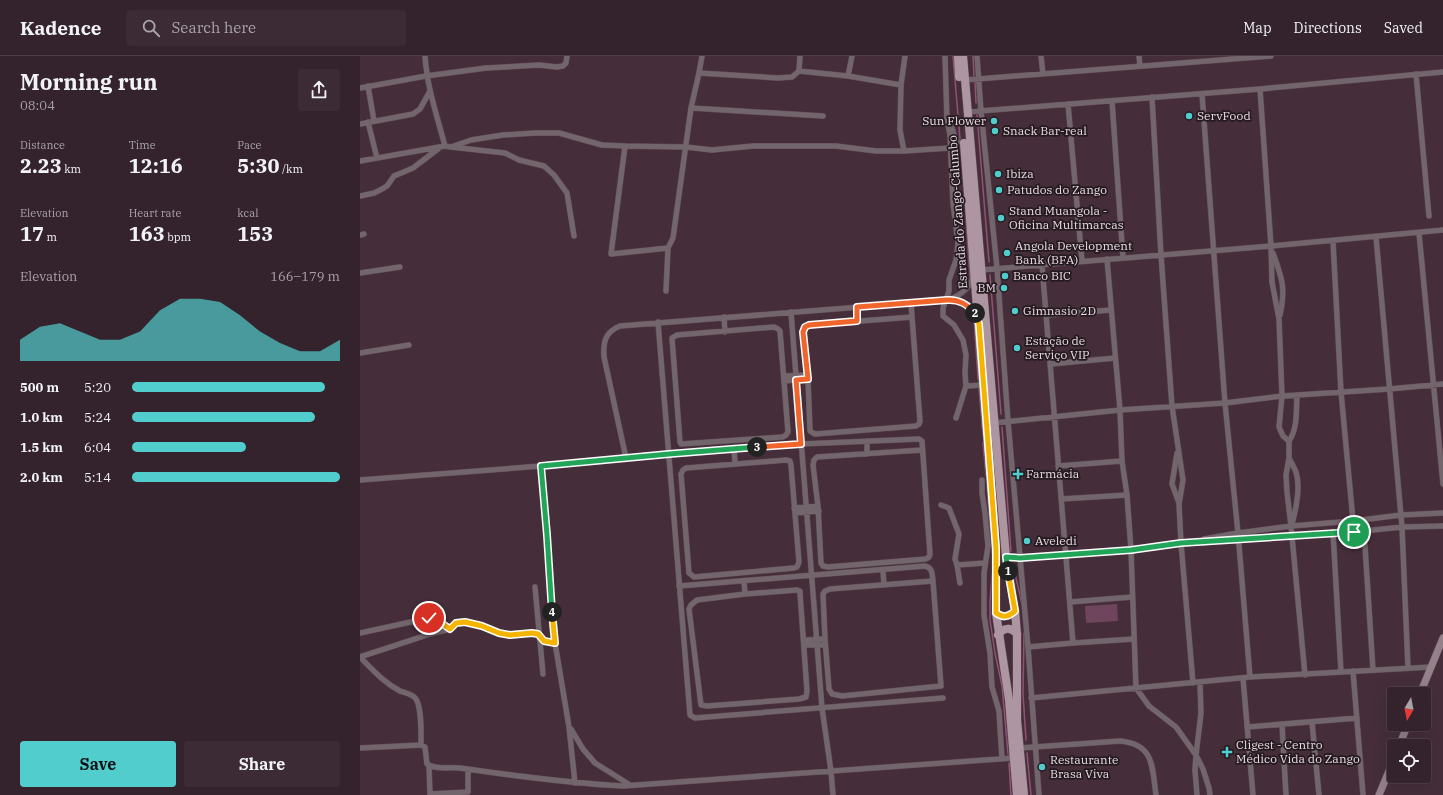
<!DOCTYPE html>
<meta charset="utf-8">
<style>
body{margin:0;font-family:"IBM Plex Serif",serif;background:#3c2a34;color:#f1f3f6;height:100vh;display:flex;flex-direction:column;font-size:15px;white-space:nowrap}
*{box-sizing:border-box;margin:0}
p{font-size:13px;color:#a9a4a9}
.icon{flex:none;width:22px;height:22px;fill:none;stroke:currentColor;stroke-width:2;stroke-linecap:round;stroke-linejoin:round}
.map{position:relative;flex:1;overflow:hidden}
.panel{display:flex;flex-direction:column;background:#34222c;width:360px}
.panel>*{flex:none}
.needle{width:26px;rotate:190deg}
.tools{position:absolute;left:1027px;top:631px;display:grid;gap:8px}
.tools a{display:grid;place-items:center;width:44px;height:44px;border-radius:4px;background:#34222c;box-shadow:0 4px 16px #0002,0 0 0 1px #4e3f48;font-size:20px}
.pin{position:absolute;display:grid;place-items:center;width:34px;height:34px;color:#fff;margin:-17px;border:2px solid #fff;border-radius:50%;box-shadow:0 1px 4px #0007}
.km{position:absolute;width:20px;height:20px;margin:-10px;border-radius:50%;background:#222;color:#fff;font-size:11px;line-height:20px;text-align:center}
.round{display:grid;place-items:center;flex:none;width:42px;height:42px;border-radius:4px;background:#3c2a34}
.head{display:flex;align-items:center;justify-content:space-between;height:68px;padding:0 20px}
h1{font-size:22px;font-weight:800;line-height:30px}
.stats{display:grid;grid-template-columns:repeat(3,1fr);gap:6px;height:68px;padding:4px 20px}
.stats div{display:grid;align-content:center}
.stats b{font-size:20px;font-weight:800}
.stats small{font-size:11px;font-weight:400}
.stats p{font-size:11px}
.chart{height:112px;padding:8px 20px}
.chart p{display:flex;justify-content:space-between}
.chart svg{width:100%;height:72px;margin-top:4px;fill:#52cdce;opacity:.7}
.button{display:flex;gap:8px;margin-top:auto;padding:8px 20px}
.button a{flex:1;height:46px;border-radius:4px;background:#52cdce;color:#111;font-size:16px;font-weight:800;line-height:46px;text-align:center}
.button a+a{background:#3c2a34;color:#f1f3f6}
ul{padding:0 20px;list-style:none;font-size:13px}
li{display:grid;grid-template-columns:64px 48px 1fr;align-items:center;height:30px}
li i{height:10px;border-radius:5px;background:#52cdce}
header{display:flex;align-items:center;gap:24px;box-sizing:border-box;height:56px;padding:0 20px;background:#34222c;border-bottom:1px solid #4e3f48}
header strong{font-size:19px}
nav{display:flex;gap:22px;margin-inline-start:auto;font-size:14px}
.search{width:280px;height:36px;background:#3c2a34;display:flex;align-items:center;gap:10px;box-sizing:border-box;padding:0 14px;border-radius:4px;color:#a9a4a9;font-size:15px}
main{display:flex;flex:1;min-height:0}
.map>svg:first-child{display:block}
</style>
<header>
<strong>Kadence</strong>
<div class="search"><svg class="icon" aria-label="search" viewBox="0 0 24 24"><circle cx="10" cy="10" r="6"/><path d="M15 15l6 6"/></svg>Search here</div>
<nav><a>Map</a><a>Directions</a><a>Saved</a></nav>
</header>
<main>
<section class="panel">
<div class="head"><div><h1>Morning run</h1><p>08:04</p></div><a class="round"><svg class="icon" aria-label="share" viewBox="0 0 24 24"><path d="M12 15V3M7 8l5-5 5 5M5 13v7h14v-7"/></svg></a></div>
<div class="stats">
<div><p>Distance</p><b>2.23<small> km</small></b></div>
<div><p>Time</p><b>12:16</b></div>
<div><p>Pace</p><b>5:30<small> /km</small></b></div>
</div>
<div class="stats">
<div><p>Elevation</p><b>17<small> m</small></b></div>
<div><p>Heart rate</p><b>163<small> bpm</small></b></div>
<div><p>kcal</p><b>153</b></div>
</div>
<div class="chart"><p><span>Elevation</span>166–179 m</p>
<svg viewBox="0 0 160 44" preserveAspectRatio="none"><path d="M0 44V31L10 23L20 21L30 26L40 31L50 31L60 26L70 13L80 6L90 6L100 8L110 16L120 26L130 33L140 38L150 38L160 31V44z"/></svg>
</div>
<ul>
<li><b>500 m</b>5:20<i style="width:93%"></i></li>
<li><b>1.0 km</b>5:24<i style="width:88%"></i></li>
<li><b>1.5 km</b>6:04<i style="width:55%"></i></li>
<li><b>2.0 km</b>5:14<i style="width:100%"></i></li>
</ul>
<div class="button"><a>Save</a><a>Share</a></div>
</section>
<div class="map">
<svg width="1083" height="739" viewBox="0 0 1083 739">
<rect width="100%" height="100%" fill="#452e3a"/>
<path fill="#6e455c" d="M757,548L758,565L726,567L725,550Z"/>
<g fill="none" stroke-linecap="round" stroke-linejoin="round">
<path stroke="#905375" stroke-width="1.5" d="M593,0L600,83
M613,0L614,20
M615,26L616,47
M617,59L629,206
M606,162L610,220
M630,219L641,358
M614,262L618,323
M619,333L623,379
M642,371L651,495
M623,387L626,419
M627,427L632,497
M653,509L662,548
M632,519L630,546V564L635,597L642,630L648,698
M664,577L663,638L666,684
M667,697L671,739
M649,707L651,739"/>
<defs>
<path id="street" d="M65,0C67,31 77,60 85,90
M545,0L541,29L540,74L544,95L590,92
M585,0L587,64L590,79L593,147L598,187L596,204L589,224V235L583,252V260L594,269L603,284L606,299L605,317L606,330L596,362
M617,0L621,55L637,212L648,365L668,591L679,739
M681,0L683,18
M779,0L780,10
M439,15L488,20L541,29
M339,17L418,22L432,21L439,15L440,0
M1056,18L1069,160
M488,20L492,0
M605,24L911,0
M8,30L14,65
M0,32L66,20L126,12L179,9L197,11L203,10L206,7L207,0
M900,33L911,190L912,226L919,263L922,340L919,371L923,380L929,385V402L926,419L927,436L931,470L945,619
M842,38L865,347L878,477L890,621
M792,41L801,199L812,350L823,424L819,448L821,487L833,627
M752,45L763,202
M708,48L722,205
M331,52L463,60
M607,56L900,33L1083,16
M590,64L594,79L598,86
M8,66L17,102
M0,68L53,58L60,53L70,35
M265,90L251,198L308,192L313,182L331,52L339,17L342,0
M91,91L111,84L143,79L175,77H199L242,89L265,90L326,91L352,94L393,90H476L516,95H544
M0,105L85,90L91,91L145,97L159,104L184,110L194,119L207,137L214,180
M0,140L14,137L22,133L27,130L34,120L53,112L78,93
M1059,177L1083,428
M0,179L4,178
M1016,181L1042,471L1048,612
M973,185L981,336L994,475
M913,197C922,222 926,232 920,259
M747,203L760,354L762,405L767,439L771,494L776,632L789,650L816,671L836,699L835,714L837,739
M682,209L713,587
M621,214L911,190L1083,174
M0,217L40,211
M306,235L308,192
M590,243C601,239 610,232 613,220
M551,247C570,245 608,236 616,261
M497,251V265
M431,256L462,652L471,715L473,739
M687,259L751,254
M364,261L365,276
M298,266L330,659L335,662L583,642
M414,271L418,273L420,275L428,376L426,379L423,381L321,388L320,386L312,282L317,279Z
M0,297L49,289
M691,308L755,302
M424,320L448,319
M424,325L448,323
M606,330L623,329
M634,367L760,354L865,347L922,340L1029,333L1083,328
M507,385V398
M929,385C938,372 936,355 937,339
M374,393L375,407
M817,397L812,428L819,447
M266,402L244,301C243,286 245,276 260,270L551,247L552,261L560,365L559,368L556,370L455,378L450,375L448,323L443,276L445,271L449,269L552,261
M929,402C931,406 934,411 936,416C941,431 936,453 932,468
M426,404L430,405L431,409L439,506L437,511L434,512L334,521L329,517L321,418L323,414L326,412Z
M181,410L187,479L195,587L209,671L215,727
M698,410L762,405
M0,424L181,410L309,398L441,388L559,383L562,385L570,498L569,501L566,503L468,511L463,510L461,507L458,450L453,409L454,404L457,401L562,394
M622,424V437L625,457L628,490L624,517V559L630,597L632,631L639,655L642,703
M701,443L767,439
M581,449L589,452L599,478L595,503L597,509L600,527
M434,452L458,450
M435,457L459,455
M1004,475L1013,614
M973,476L981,616
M844,483L878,477L931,470L993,465L1041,459L1083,457
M646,501L660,502L771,494L821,487L1004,475L1042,471L1083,470
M597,509L625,507
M523,515L524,529
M384,525L385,538
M573,525L581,630L482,640L472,638L469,633L465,583L463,538L465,535L470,533Z
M319,530L565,510C573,512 572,518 573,525
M175,531L183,618
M437,534L440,535V537L447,635L446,641L439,643L347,650L341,649L329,553L331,549L337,544L385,538Z
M710,546L772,541
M0,577L69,562H74L90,573
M444,584L465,583
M444,589H465
M668,591L713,587L774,583
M0,601L70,578L90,573L96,567L105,566L122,570L139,577L150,579L172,577L178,578L184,585L195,587
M0,601C13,614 23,626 40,635C45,637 53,638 56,643C62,653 61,677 61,689
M993,615L1003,739
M883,622L893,739
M840,627L841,657L836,699L843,713L849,732L850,739
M671,642L890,621L1071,611
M952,666L959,739
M922,668L926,739
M887,671L997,662
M211,673L223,693L235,707L270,729
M0,692L61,689L65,691L67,708C76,714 90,711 100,712C155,720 208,727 263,730L653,702
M660,692L760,685C795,688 792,712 796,739
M69,709L70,739
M70,738L108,736V713"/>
<path id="secondary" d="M1060,638L1083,582
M1039,690L1048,668
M1019,739L1034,703"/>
<path id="primary" d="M598,0L599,21
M603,0L646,501L655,555L657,578V664L664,739
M604,87L636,493V557L649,644L657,739
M636,557C643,562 648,561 655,555
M638,579C644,571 651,571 657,578"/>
</defs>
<use href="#street" stroke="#634d58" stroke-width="6"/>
<use href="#secondary" stroke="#634d58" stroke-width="8"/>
<use href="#primary" stroke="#634d58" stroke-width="9"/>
<use href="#street" stroke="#72666c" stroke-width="5"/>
<use href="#secondary" stroke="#94818a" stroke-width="7"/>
<use href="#primary" stroke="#ad95a1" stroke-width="8"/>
</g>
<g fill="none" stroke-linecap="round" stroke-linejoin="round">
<defs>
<path id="split-1" d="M648,515L646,501L660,502L771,494L821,487L994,476"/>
<path id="split-2" d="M615,257L619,268L636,493V557C643,562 648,561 655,555L648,515"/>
<path id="split-3" d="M397,391L441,388L436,324L448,323L443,276L445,271L449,269L497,265V251L587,244C599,243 607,248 615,257"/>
<path id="split-4" d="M192,556L187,479L181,410L309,398L397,391"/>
<path id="split-5" d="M69,562H74L90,573L96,567L105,566L122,570L139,577L150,579L172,577L178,578L184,585L195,587L192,556"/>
</defs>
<use href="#split-1" stroke="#fff" stroke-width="8"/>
<use href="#split-2" stroke="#fff" stroke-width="8"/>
<use href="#split-3" stroke="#fff" stroke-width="8"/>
<use href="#split-4" stroke="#fff" stroke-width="8"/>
<use href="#split-5" stroke="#fff" stroke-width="8"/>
<use href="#split-1" stroke="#22a559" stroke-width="5"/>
<use href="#split-2" stroke="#f5b400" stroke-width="5"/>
<use href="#split-3" stroke="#f0652b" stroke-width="5"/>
<use href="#split-4" stroke="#22a559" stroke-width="5"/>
<use href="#split-5" stroke="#f5b400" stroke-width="5"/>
</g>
<g fill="#52cdce" stroke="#241a1f" stroke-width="1.5">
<circle cx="829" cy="60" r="4"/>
<circle cx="634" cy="65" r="4"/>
<circle cx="635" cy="75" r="4"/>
<circle cx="638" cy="118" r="4"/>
<circle cx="639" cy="134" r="4"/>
<circle cx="641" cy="162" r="4"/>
<circle cx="647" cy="197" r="4"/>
<circle cx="645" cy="220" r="4"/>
<circle cx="644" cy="232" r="4"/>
<circle cx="655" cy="255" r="4"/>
<circle cx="657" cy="292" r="4"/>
<path d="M656 412h4v4h4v4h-4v4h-4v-4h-4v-4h4z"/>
<circle cx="667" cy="485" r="4"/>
<path d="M865 690h4v4h4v4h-4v4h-4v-4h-4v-4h4z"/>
<circle cx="682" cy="711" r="4"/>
</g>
<g text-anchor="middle" stroke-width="3.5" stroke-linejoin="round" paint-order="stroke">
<g font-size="12" fill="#e9d9e1" stroke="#241a1f" text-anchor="start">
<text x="837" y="64">ServFood</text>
<text x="626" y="69" text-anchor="end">Sun Flower</text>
<text x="643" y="79">Snack Bar-real</text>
<text x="646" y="122">Ibiza</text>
<text x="647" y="138">Patudos do Zango</text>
<text x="649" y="159">Stand Muangola -<tspan x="649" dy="14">Oficina Multimarcas</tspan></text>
<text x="655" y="194">Angola Development<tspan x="655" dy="14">Bank (BFA)</tspan></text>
<text x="653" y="224">Banco BIC</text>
<text x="636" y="236" text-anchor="end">BM</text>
<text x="663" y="259">Gimnasio 2D</text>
<text x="665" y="289">Estação de<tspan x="665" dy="14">Serviço VIP</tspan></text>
<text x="666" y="422">Farmácia</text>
<text x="675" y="489">Aveledi</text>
<text x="876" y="693">Cligest - Centro<tspan x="876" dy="14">Médico Vida do Zango</tspan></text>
<text x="690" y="708">Restaurante<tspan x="690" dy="14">Brasa Viva</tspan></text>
</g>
<g font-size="12" fill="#e9d9e1" stroke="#241a1f">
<text transform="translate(598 156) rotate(-94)" y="4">Estrada do Zango-Calumbo</text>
</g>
</g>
</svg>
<div class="tools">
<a><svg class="needle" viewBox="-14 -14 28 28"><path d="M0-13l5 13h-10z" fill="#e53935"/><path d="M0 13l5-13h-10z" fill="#a9a4a9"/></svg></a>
<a><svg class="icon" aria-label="locate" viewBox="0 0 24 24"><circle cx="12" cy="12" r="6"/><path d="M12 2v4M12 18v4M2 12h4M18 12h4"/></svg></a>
</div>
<div class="pin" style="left:994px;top:476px;background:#1e9e55"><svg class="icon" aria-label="arrive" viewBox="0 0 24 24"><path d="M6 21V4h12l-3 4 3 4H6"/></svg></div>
<div class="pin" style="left:69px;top:562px;background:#d93025"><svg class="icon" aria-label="check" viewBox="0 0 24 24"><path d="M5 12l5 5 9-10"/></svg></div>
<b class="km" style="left:648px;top:515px">1</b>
<b class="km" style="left:615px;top:257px">2</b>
<b class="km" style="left:397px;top:391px">3</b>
<b class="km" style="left:192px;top:556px">4</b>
</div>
</main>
